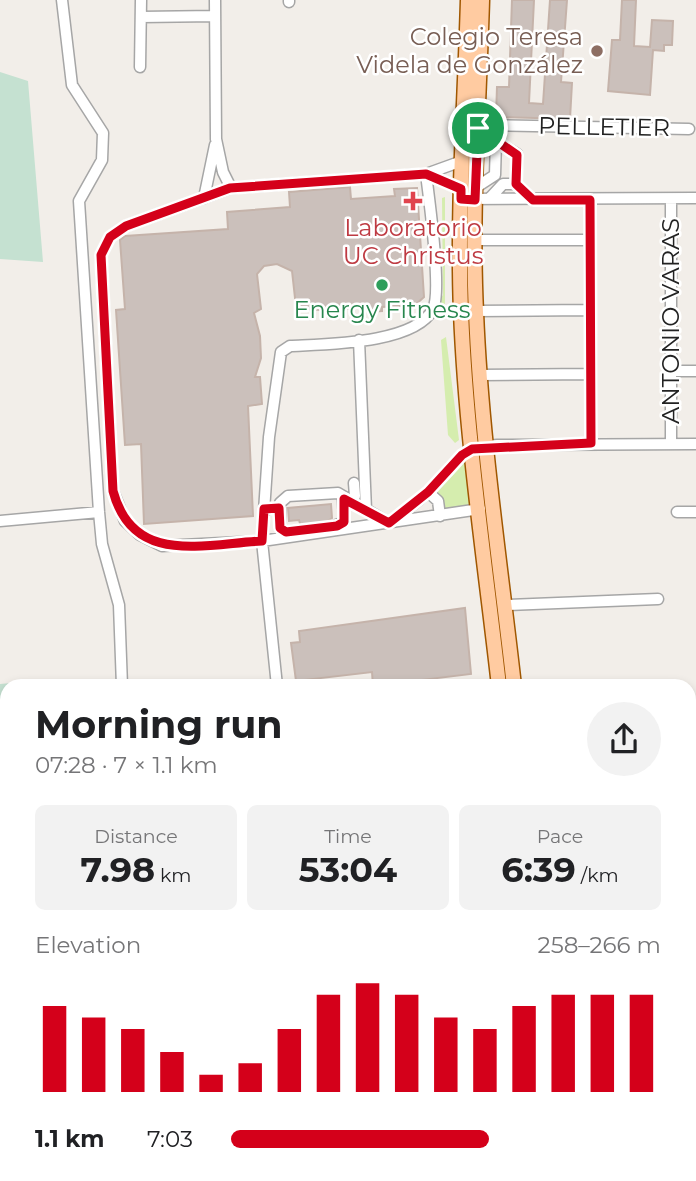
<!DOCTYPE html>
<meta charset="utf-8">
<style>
body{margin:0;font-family:Montserrat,sans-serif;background:#f2f2f2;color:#202124;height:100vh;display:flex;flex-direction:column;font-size:26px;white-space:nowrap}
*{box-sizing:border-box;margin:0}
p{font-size:23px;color:#757577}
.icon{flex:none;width:38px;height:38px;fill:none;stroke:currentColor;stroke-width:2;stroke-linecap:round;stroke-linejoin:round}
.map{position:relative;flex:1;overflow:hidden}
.side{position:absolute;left:0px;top:679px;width:696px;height:502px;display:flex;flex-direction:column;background:#fff;border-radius:21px 21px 0 0;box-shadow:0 4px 10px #0003}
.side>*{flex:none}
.pin{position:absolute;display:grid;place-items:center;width:60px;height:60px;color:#fff;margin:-30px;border:4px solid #fff;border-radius:50%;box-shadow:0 2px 7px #0007}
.round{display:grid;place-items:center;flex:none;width:74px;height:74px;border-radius:37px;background:#f2f2f2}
.head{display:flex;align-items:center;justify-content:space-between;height:119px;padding:0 35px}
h1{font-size:38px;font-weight:700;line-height:52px}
.figures{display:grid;grid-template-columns:repeat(3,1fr);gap:10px;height:119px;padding:7px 35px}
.figures div{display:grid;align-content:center;border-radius:10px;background:#f2f2f2;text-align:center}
.figures b{font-size:35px;font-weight:700}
.figures small{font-size:19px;font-weight:400}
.figures p{font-size:19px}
.chart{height:196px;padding:14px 35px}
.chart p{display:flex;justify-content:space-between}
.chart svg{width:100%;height:126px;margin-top:7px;stroke:#d4001a;stroke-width:6}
ul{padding:0 35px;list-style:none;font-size:23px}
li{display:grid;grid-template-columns:112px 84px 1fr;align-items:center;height:52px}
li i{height:18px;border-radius:9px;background:#d4001a}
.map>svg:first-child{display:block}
</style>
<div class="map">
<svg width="696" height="1181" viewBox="0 0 696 1181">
<rect width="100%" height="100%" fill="#f2eee9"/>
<path fill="#d5edae" d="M445,197V306L441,308L439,302L443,295L442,198Z
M446,337L459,440L455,443L448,435L441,340Z
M465,462L473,506L443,512L435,494Z"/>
<path fill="#c5e1d1" d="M0,72L28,81L43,262L0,259Z
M35,681L36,686H7V754H0V684Z
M7,814V947H0V815Z
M0,975H7V1174H46V1181H0Z"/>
<path fill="#cbc0bb" stroke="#c5b3aa" stroke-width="2" d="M512,0H534L529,103L543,104L550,0H567L561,82L572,83L570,119L496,117L497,87H509Z
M622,0H636L634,46L650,47L652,20L673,21L672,45H664V51L653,50L650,95L608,91L612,40H620Z
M350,187L351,199L395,196L394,189L417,188L424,297L415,305L382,307V311L368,312V305L347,309L321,306V310L303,309L296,307L292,271L277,264L264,266L257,274L261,309L254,313L260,336L261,358L255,377H260L262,404L248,406L253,516L144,524L141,444L125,445L116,310L125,309L120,240L125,236L228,229L227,212L290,207L289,192Z
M331,504L332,518L324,524L301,527L299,520L289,521L288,508Z
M465,608L471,674L373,686L372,672L296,681L291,643L300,642L299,631Z"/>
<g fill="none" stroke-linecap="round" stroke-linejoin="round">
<defs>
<path id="minor" d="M62,0L72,85L103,133L102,160L79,201L99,512L102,544L119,605L122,686
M215,0L216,139L223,172L231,188
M289,0V2
M141,17L215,16
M140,67L141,0
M478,125L689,129
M496,141L517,154L516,184
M462,161L426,174L231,188L126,226L110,237L101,255L113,491L125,521L140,535L162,546L262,541L480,509
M426,174L461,189
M475,188L495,175L496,141L478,128
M204,198L215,145
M461,199L696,198
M489,199L503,184H516L533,200
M671,199V443
M590,200L591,443
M474,240H589
M475,311L589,310
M359,340L366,510
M672,371H696
M479,375L590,374
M428,492L438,501L440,516
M351,502L355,496L354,483
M677,512H696
M0,521L99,512
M389,523C402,513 416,503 428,492C453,468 458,447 497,445L696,444
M331,527L344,522L343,498
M294,531L286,532L280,528V503L288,496L338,493L389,523
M505,605L658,599
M277,686L262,541L269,437L281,352L290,346C326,344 415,344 433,309C442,292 429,198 426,174
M690,808H696
M328,1174V1181
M407,1174L408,1181
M60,1181V1174
M134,1181V1174
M206,1181L262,1174"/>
<path id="major" d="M468,0C465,104 457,208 461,312C466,437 485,562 499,686
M482,0C479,104 471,208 476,312C481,437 500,562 514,686
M690,833H696
M690,850H696
M553,1174L554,1181
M567,1174L568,1181"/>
</defs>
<use href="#minor" stroke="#a6a6a6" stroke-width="13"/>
<use href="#major" stroke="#a05700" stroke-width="17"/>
<use href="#minor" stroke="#fff" stroke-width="10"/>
<use href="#major" stroke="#ffcba1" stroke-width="14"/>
</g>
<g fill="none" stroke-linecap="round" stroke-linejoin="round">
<defs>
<path id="route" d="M478,128L517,155L516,184L533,200H590L591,443L472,449L462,455L428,492L389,523L344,499V522L337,526L286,532L280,528L279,508L264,509L262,541C203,544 133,566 113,491L101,255L110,237L126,226L230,188L426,174L461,189V199L475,200Z"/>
</defs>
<use href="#route" stroke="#fff" stroke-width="14"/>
<use href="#route" stroke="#d4001a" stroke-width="9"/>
</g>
<circle fill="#8d6e63" stroke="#fff" stroke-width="2.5" cx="597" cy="51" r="7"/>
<path fill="#e0444e" stroke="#fff" stroke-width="2.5" d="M409.5 190.5h7v7h7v7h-7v7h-7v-7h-7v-7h7z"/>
<circle fill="#2e9e5b" stroke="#fff" stroke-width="2.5" cx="382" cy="285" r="7"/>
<g text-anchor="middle" stroke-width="5" stroke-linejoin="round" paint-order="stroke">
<g font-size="24" fill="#785e54" stroke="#fff" text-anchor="end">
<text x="583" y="45">Colegio Teresa<tspan x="583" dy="28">Videla de González</tspan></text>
</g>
<g font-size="24" fill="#222" stroke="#fff">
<text transform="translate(604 127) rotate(1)" y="8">PELLETIER</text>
<text transform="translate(671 321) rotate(-90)" y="8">ANTONIO VARAS</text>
</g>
<g font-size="24" fill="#be3a42" stroke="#fff">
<text x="413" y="236">Laboratorio<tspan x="413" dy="28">UC Christus</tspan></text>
</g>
<g font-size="24" fill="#27864d" stroke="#fff">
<text x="382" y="318">Energy Fitness</text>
</g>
</g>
</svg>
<div class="pin" style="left:478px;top:128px;background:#1e9e55"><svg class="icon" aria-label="arrive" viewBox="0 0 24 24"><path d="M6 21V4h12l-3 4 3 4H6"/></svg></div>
<section class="side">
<div class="head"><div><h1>Morning run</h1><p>07:28 · 7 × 1.1 km</p></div><a class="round"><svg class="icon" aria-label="share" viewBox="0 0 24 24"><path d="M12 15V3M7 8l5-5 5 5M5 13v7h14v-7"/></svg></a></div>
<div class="figures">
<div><p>Distance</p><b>7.98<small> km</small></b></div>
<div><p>Time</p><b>53:04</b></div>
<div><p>Pace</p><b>6:39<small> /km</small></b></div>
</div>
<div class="chart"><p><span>Elevation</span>258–266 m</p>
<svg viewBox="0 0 160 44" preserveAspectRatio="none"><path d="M5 44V14M15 44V18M25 44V22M35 44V30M45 44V38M55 44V34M65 44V22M75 44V10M85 44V6M95 44V10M105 44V18M115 44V22M125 44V14M135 44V10M145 44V10M155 44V10"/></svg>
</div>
<ul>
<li><b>1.1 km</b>7:03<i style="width:60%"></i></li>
</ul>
</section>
</div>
